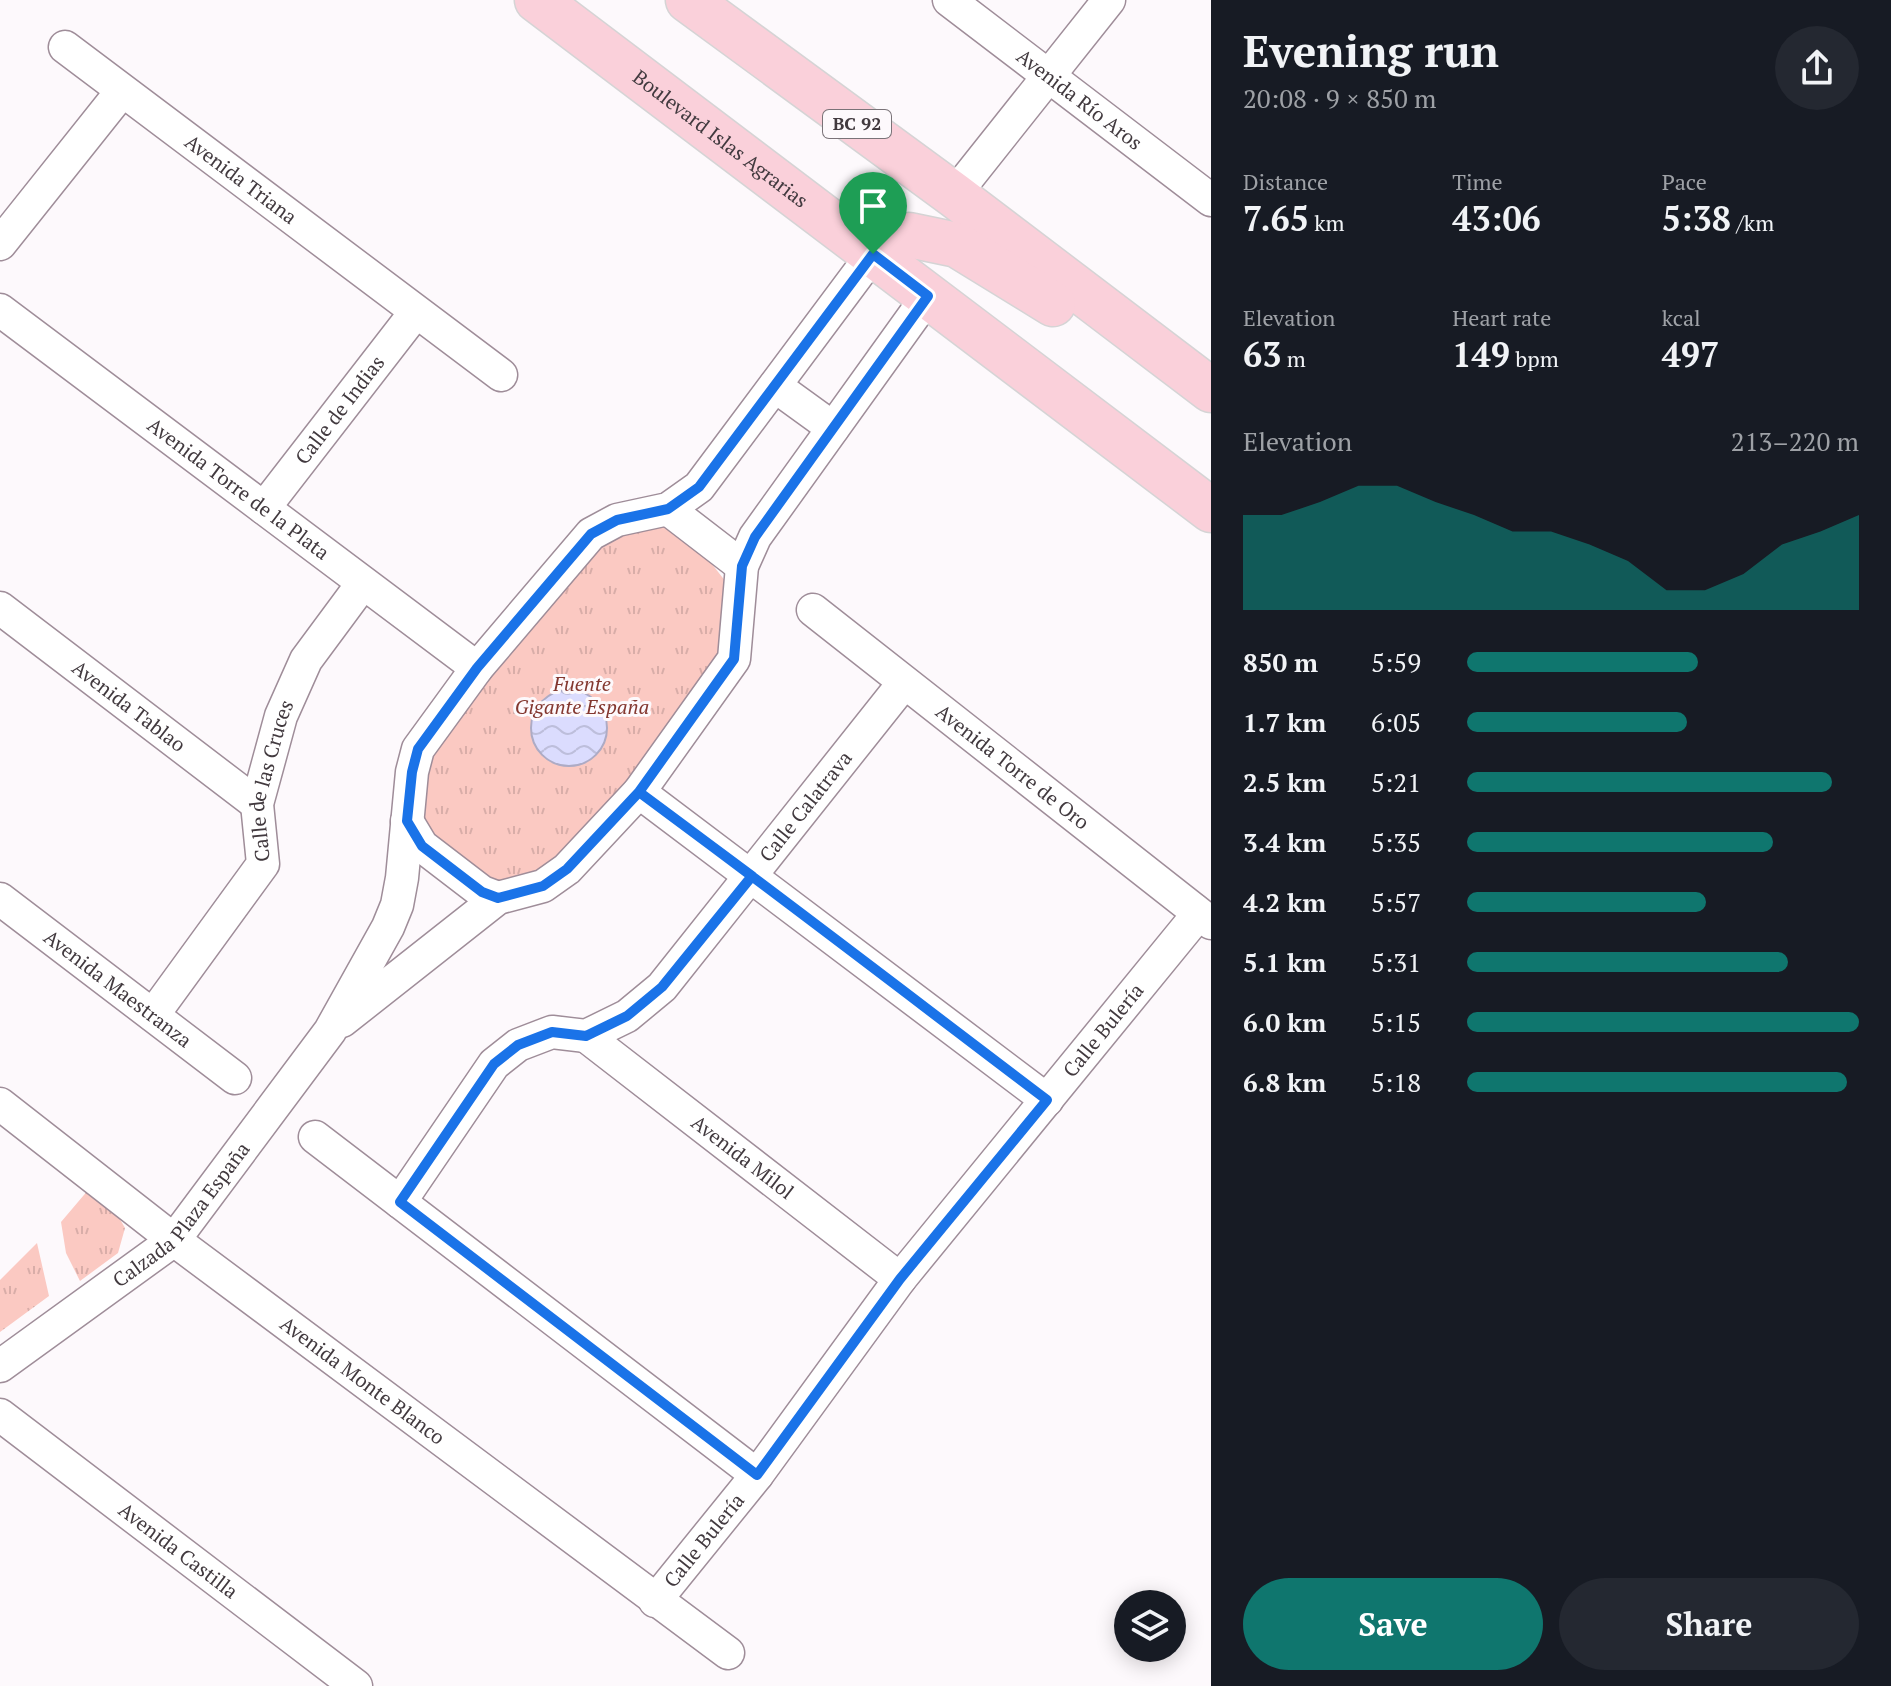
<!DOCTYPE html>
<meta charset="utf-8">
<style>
body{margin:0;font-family:"PT Serif",serif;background:#242831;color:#f1f3f6;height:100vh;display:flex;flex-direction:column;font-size:30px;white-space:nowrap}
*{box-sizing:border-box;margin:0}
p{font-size:26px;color:#9ea1a6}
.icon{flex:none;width:44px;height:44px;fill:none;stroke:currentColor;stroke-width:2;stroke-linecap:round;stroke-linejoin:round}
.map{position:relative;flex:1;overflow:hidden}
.side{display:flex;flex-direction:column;background:#171b24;width:680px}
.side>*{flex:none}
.tools{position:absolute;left:1114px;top:1590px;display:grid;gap:16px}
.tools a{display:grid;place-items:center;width:72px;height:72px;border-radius:50%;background:#171b24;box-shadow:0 4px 20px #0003;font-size:40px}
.pin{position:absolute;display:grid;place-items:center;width:68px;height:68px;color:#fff;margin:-82px -34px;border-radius:50% 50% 50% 0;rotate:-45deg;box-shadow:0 0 8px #0007}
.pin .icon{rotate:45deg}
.round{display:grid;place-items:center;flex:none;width:84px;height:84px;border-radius:42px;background:#242831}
.headline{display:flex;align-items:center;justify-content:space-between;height:136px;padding:0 32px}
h1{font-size:44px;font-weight:700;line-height:60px}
.figures{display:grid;grid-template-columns:repeat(3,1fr);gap:12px;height:136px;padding:8px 32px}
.figures div{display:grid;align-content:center}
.figures b{font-size:34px;font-weight:700}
.figures small{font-size:22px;font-weight:400}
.figures p{font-size:22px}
.chart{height:224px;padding:16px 32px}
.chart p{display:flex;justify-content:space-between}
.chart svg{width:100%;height:144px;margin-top:8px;fill:#0f766e;opacity:.7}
.cta{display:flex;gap:16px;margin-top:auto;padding:16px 32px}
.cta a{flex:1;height:92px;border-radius:48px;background:#0f766e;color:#fff;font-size:32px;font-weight:700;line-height:92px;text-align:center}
.cta a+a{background:#242831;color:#f1f3f6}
ul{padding:0 32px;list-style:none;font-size:26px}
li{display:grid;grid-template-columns:128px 96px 1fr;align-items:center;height:60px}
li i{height:20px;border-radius:10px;background:#0f766e}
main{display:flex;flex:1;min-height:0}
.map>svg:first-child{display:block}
</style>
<main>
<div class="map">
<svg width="1211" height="1686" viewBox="0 0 1211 1686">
<defs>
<pattern id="park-tufts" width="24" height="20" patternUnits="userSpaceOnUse" patternTransform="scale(2)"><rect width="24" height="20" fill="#fbc9c2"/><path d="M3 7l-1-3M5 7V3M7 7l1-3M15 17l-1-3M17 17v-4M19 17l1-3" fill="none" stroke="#d8ada8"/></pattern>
<pattern id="water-waves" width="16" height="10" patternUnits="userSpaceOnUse" patternTransform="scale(2)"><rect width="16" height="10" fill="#dbdcfe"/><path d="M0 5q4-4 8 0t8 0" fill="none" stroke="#bdbedb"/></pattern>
</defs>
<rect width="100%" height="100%" fill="#fdf9fc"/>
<path fill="url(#park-tufts)" d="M632,525L665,526L697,545L726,582L717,670L567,855L512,886L478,877L427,835L420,806L428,754L589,548Z
M89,1189L113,1207L125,1228L118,1253L80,1281L66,1253L61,1222Z
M37,1243L49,1296L0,1332V1280Z"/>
<path fill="url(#water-waves)" stroke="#adabc5" stroke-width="2" d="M531 728a38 38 0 1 1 76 0a38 38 0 1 1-76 0Z"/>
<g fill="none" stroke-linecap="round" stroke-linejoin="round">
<defs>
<g id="minor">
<path id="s1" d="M949,0L1211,200"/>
<path id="s2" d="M65,47L501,375"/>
<path d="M954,195L1109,0"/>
<path d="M0,244L122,91"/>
<path id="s3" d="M0,310L477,668"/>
<path d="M775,386L833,428"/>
<path id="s4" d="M264,508L415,313"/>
<path d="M668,509L742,566"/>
<path id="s5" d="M0,608L257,804"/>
<path id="s6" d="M813,610L1211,923"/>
<path d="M639,792L1047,1100"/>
<path d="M407,821L422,846L482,892L498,898"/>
<path id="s7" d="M0,899L235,1078"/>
<path id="s8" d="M153,1015L263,864L257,804L281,716L306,660L363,583"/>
<path d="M342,1021L498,898L543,886L567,869L639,792L734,659L742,566L755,537L928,296"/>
<path id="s9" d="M586,1036L900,1279"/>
<path id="s10" d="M0,1104L174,1240L728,1653"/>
<path d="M315,1137L757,1475"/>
<path id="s11" d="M400,1202L494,1064L518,1045L552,1032L586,1036L627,1016L662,987L903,684"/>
<path id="s12" d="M0,1366L174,1240L330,1031L388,927L397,905L402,878L412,772L418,749L477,668L591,534L617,520L668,509L699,487L873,254"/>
<path id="s13" d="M0,1415L356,1686"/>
<path id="s14" d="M655,1601L757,1475L900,1279L1191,923L1194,910"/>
</g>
<g id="primary">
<path id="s15" d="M537,0L1211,510"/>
<path d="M688,0L954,195L1211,390"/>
<path d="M873,254L909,235L957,245L1053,304"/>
</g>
</defs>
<use href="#minor" stroke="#9f8d99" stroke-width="35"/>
<use href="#primary" stroke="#d5d4d5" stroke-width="47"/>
<use href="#minor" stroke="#fff" stroke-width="32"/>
<use href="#primary" stroke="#fad0da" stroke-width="44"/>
</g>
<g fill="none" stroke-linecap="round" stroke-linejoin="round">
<defs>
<path id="route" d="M873,254L699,487L668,509L617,520L591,534L477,668L418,749L412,772L407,821L422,846L482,892L498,898L543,886L567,869L639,792C776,893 911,997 1047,1100L900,1279L757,1475L400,1202L494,1064L518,1045L552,1032L586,1036L627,1016L662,987L752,876L639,792L734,659L742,566L755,537L928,296L873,254"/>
</defs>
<use href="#route" stroke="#fff" stroke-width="16"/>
<use href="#route" stroke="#1a73e8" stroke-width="10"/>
</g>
<g text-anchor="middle" stroke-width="6" stroke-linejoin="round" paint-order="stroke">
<rect fill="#fdf9fc" stroke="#7a7378" stroke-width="2" x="823" y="110" width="68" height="28" rx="6"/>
<g font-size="18" font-weight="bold" fill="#423a3f">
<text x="857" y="130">BC 92</text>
</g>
<g font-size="20" fill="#423a3f" stroke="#fdf9fc">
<text dy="7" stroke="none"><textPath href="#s1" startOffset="164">Avenida Río Aros</textPath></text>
<text dy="7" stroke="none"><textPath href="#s15" startOffset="230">Boulevard Islas Agrarias</textPath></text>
<text dy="7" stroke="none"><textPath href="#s2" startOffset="220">Avenida Triana</textPath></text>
<text dy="7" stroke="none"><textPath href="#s4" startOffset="124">Calle de Indias</textPath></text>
<text dy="7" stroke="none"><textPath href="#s3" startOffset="298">Avenida Torre de la Plata</textPath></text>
<text dy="7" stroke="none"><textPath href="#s5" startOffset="162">Avenida Tablao</textPath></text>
<text dy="7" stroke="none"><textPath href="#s6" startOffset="254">Avenida Torre de Oro</textPath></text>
<text dy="7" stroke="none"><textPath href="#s8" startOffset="272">Calle de las Cruces</textPath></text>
<text dy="7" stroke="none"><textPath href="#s11" startOffset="590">Calle Calatrava</textPath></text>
<text dy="7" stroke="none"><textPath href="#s7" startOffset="148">Avenida Maestranza</textPath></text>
<text dy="7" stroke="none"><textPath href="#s14" startOffset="726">Calle Bulería</textPath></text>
<text dy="7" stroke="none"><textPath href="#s9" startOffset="198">Avenida Milol</textPath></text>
<text dy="7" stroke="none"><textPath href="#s12" startOffset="238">Calzada Plaza España</textPath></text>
<text dy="7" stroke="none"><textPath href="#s10" startOffset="456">Avenida Monte Blanco</textPath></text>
<text dy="7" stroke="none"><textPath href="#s14" startOffset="78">Calle Bulería</textPath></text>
<text dy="7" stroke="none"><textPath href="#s13" startOffset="224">Avenida Castilla</textPath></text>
</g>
<g font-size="20" font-style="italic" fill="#83372f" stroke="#fdf9fc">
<text x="582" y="691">Fuente<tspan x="582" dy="23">Gigante España</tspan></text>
</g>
</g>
</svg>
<div class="tools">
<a><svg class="icon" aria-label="layers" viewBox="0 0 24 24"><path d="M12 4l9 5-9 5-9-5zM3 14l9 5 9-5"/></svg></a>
</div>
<div class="pin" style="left:873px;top:254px;background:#1e9e55"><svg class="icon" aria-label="arrive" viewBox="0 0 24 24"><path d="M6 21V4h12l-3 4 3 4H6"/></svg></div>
</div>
<section class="side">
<div class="headline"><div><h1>Evening run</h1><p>20:08 · 9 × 850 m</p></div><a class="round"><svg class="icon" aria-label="share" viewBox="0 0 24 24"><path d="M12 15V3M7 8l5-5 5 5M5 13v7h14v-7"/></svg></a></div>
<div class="figures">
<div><p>Distance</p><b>7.65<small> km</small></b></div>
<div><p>Time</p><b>43:06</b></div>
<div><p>Pace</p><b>5:38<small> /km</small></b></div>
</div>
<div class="figures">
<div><p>Elevation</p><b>63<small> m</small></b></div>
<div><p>Heart rate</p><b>149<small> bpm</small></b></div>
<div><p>kcal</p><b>497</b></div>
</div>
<div class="chart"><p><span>Elevation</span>213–220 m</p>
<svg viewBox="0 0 160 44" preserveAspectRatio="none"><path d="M0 44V15L10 15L20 11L30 6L40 6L50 11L60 15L70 20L80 20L90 24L100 29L110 38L120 38L130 33L140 24L150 20L160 15V44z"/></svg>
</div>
<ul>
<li><b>850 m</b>5:59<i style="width:59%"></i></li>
<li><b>1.7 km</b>6:05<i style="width:56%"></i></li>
<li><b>2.5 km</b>5:21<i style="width:93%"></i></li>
<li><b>3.4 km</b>5:35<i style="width:78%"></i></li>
<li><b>4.2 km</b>5:57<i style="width:61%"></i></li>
<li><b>5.1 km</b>5:31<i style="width:82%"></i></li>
<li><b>6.0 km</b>5:15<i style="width:100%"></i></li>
<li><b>6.8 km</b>5:18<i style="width:97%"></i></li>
</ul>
<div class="cta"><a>Save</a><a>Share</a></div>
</section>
</main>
